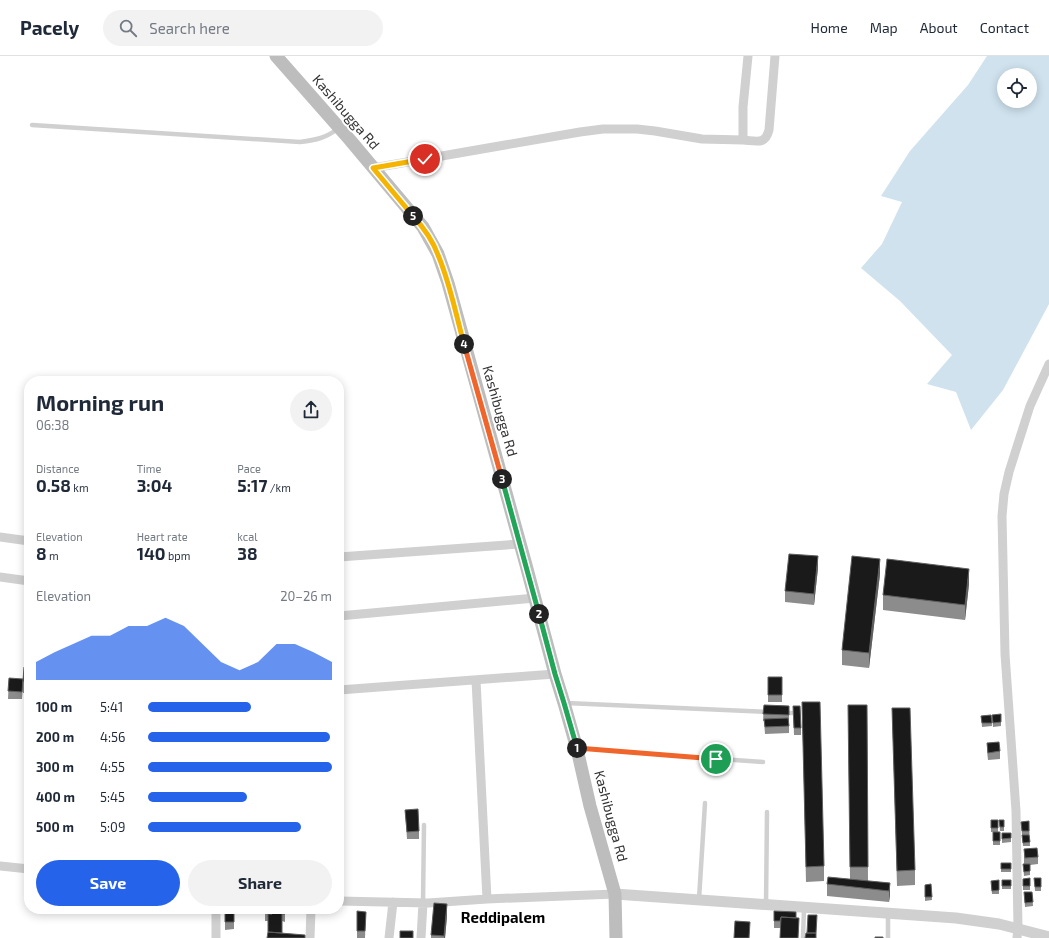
<!DOCTYPE html>
<meta charset="utf-8">
<style>
body{margin:0;font-family:"Exo 2",sans-serif;background:#f2f2f3;color:#1f2937;height:100vh;display:flex;flex-direction:column;font-size:15px;white-space:nowrap}
*{box-sizing:border-box;margin:0}
p{font-size:13px;color:#747a83}
.icon{flex:none;width:22px;height:22px;fill:none;stroke:currentColor;stroke-width:2;stroke-linecap:round;stroke-linejoin:round}
.map{position:relative;flex:1;overflow:hidden}
.sheet{position:absolute;left:24px;top:320px;width:320px;height:538px;display:flex;flex-direction:column;background:#fff;border-radius:16px;box-shadow:0 2px 10px #0003}
.sheet>*{flex:none}
.tools{position:absolute;left:997px;top:12px;display:grid;gap:8px}
.tools a{display:grid;place-items:center;width:40px;height:40px;border-radius:50%;background:#fff;box-shadow:0 2px 10px #0003;font-size:20px}
.pin{position:absolute;display:grid;place-items:center;width:34px;height:34px;color:#fff;margin:-17px;border:2px solid #fff;border-radius:50%;box-shadow:0 1px 4px #0007}
.km{position:absolute;width:20px;height:20px;margin:-10px;border-radius:50%;background:#222;color:#fff;font-size:11px;line-height:20px;text-align:center}
.round{display:grid;place-items:center;flex:none;width:42px;height:42px;border-radius:21px;background:#f2f2f3}
.headline{display:flex;align-items:center;justify-content:space-between;height:68px;padding:0 12px}
h1{font-size:22px;font-weight:700;line-height:30px}
.figures{display:grid;grid-template-columns:repeat(3,1fr);gap:6px;height:68px;padding:4px 12px}
.figures div{display:grid;align-content:center}
.figures b{font-size:17px;font-weight:700}
.figures small{font-size:11px;font-weight:400}
.figures p{font-size:11px}
.chart{height:112px;padding:8px 12px}
.chart p{display:flex;justify-content:space-between}
.chart svg{width:100%;height:72px;margin-top:4px;fill:#2563eb;opacity:.7}
.button{display:flex;gap:8px;margin-top:auto;padding:8px 12px}
.button a{flex:1;height:46px;border-radius:24px;background:#2563eb;color:#fff;font-size:16px;font-weight:700;line-height:46px;text-align:center}
.button a+a{background:#f2f2f3;color:#1f2937}
ul{padding:0 12px;list-style:none;font-size:13px}
li{display:grid;grid-template-columns:64px 48px 1fr;align-items:center;height:30px}
li i{height:10px;border-radius:5px;background:#2563eb}
header{display:flex;align-items:center;gap:24px;box-sizing:border-box;height:56px;padding:0 20px;background:#fff;border-bottom:1px solid #e0e1e3}
header strong{font-size:19px}
nav{display:flex;gap:22px;margin-inline-start:auto;font-size:14px}
.search{width:280px;height:36px;background:#f2f2f3;display:flex;align-items:center;gap:10px;box-sizing:border-box;padding:0 14px;border-radius:22px;color:#747a83;font-size:15px}
.map>svg:first-child{display:block}
</style>
<header>
<strong>Pacely</strong>
<div class="search"><svg class="icon" aria-label="search" viewBox="0 0 24 24"><circle cx="10" cy="10" r="6"/><path d="M15 15l6 6"/></svg>Search here</div>
<nav><a>Home</a><a>Map</a><a>About</a><a>Contact</a></nav>
</header>
<div class="map">
<svg width="1049" height="882" viewBox="0 0 1049 882">
<rect width="100%" height="100%" fill="#fff"/>
<path fill="#cfe2ee" fill-rule="evenodd" d="M987,0H1049V248L1003,334L971,374L956,336L927,328L952,299L900,245L861,212L882,188L902,146L881,140L910,95L968,29ZM1004,19H1030V45H1004Z"/>
<g fill="none" stroke-linecap="round" stroke-linejoin="round">
<path stroke="#d0d0d0" stroke-width="4.5" d="M32,69L300,86C316,84 326,82 339,72
M566,647L768,656
M784,657H792
M579,693L763,706
M339,733V725
M699,843L705,747
M423,847L424,769
M766,849L767,756
M803,882L804,852
M888,882V858"/>
<path stroke="#d0d0d0" stroke-width="9" d="M743,84C757,85 765,89 769,74L775,0
M373,112L580,76L603,73H637L655,75L702,83L743,84V51L748,0
M0,481L29,485
M339,501L520,488
M0,521L29,525
M339,560L535,542
M476,624L487,843
M339,634L555,618
M0,810L29,813
M339,845L428,847L487,843L615,838
M216,853V882
M310,882L311,853
M389,882L393,846
M421,882L423,847
M1017,882L1018,872L1016,755L1005,598L1002,460L1004,438L1009,416L1030,350L1049,308"/>
<path stroke="#d0d0d0" stroke-width="11" d="M615,838L956,862L999,868L1049,881"/>
<path stroke="#bdbdbd" stroke-width="13" d="M276,0L350,84L423,171L438,198L448,227L526,509L555,618L564,647L577,693L590,750L615,838L616,882"/>
</g>
<path fill="#8c8c8c" d="M818,512L814,549L785,546V535Z
M880,518L869,612L842,609V594Z
M969,528L965,564L883,554V539Z
M29,611V637H23V625Z
M768,621H782V646H768Z
M9,622L23,630L22,643H8Z
M802,646L824,810V825L806,826Z
M764,649L789,650V677L765,678L764,665H763Z
M848,649H867L868,825L890,827V839L889,846L827,840V828L850,823Z
M793,650L801,672V679H794Z
M892,652L915,814V829L897,830Z
M991,659L992,670L982,671L981,660Z
M992,659L1001,666V670L993,671Z
M987,687L1000,695V703L988,704L987,695Z
M405,754L419,775V783H407Z
M991,764H998V776H1000V789H993V776H991Z
M999,764H1004V775H1000Z
M1029,765L1030,790H1023L1022,779H1027H1022L1021,766Z
M1002,777H1011V786L1002,787Z
M1024,793L1038,801V808L1030,809V819L1024,820L1023,808H1024Z
M1001,807H1011V816H1001Z
M1030,822V834H1023V823Z
M1034,822H1041V835H1035Z
M1002,824H1011V833H1002Z
M931,828L932,844L925,845V829Z
M991,828L999,834V838H992Z
M1024,836H1032L1033,850L1025,851Z
M225,853L234,866V873L225,874Z
M265,853H285V866L282,865L268,876V865H265Z
M774,855L796,862H799L798,882H780V872H774Z
M366,856L365,882H357V875Z
M447,860L445,882H431V879Z"/>
<path fill="#5f5f5f" d="M818,500V512L814,549V538Z
M880,503V518L869,612V597Z
M969,513V528L965,564V549Z
M890,827V839L889,846V835Z
M447,848V860L445,882H444Z"/>
<path fill="#1a1a1a" stroke="#5f5f5f" d="M789,498L818,500L814,538L785,535Z
M852,500L880,503L869,597L842,594Z
M887,503L969,513L965,549L883,539Z
M24,611H29V626L23,625Z
M768,621H782V639H768Z
M9,622L23,623L22,636L8,635Z
M802,646H820L824,810L806,811Z
M764,649L789,650V659L763,658Z
M848,649H867L868,811H850Z
M793,650H800L801,672H794Z
M892,652H910L915,814L897,815Z
M1001,658V666L993,667L992,659Z
M991,659L992,667H982L981,660Z
M788,662L789,670L765,671L764,663Z
M999,686L1000,695L988,697L987,687Z
M418,753L419,775L407,776L405,754Z
M991,764H998V772H991Z
M999,764H1004V771H1000Z
M1029,765V775H1022L1021,766Z
M993,776H1000V785H993Z
M1002,777H1011V782L1002,783Z
M1022,779H1029L1030,786L1023,787Z
M1037,792L1038,801L1025,802L1024,793Z
M1001,807H1011V813H1001Z
M1023,808H1030V815L1024,816Z
M828,821L890,827L889,835L827,828Z
M1030,822V830H1023V823Z
M1034,822H1041V831H1035Z
M999,824V834L992,835L991,825Z
M1002,824H1011V830H1002Z
M931,828L932,841H925V829Z
M1024,836H1032L1033,846L1025,847Z
M434,847L447,848L444,880L431,879Z
M225,853H234V866H225Z
M265,853H285V858H282V877L268,876V858H272L265,857Z
M357,855L366,856L365,875H357Z
M774,855L796,856V862L781,861L780,865H774Z
M808,859H817L816,877H807Z
M781,861L799,862L798,882H780Z
M735,865L750,866L749,882H734Z
M400,875H413V882H400Z
M268,876L305,879V882H267Z
M806,877H816V882H805Z
M875,881H883V882H875Z"/>
<g fill="none" stroke-linecap="round" stroke-linejoin="round">
<defs>
<path id="split-1" d="M577,692L716,703"/>
<path id="split-2" d="M539,558L555,618L564,647L577,692"/>
<path id="split-3" d="M502,423L539,558"/>
<path id="split-4" d="M464,288L502,423"/>
<path id="split-5" d="M413,160C423,171 433,185 438,199C450,227 456,259 464,288"/>
<path id="split-6" d="M413,160L373,112L425,103"/>
</defs>
<use href="#split-1" stroke="#fff" stroke-width="8"/>
<use href="#split-2" stroke="#fff" stroke-width="8"/>
<use href="#split-3" stroke="#fff" stroke-width="8"/>
<use href="#split-4" stroke="#fff" stroke-width="8"/>
<use href="#split-5" stroke="#fff" stroke-width="8"/>
<use href="#split-6" stroke="#fff" stroke-width="8"/>
<use href="#split-1" stroke="#f0652b" stroke-width="5"/>
<use href="#split-2" stroke="#22a559" stroke-width="5"/>
<use href="#split-3" stroke="#22a559" stroke-width="5"/>
<use href="#split-4" stroke="#f0652b" stroke-width="5"/>
<use href="#split-5" stroke="#f5b400" stroke-width="5"/>
<use href="#split-6" stroke="#f5b400" stroke-width="5"/>
</g>
<g text-anchor="middle" stroke-width="4" stroke-linejoin="round" paint-order="stroke">
<g font-size="14" fill="#333" stroke="#fff">
<text transform="translate(346 56) rotate(49)" y="5">Kashibugga Rd</text>
<text transform="translate(500 355) rotate(74)" y="5">Kashibugga Rd</text>
<text transform="translate(611 760) rotate(75)" y="5">Kashibugga Rd</text>
</g>
<g font-size="15" font-weight="bold" fill="#000" stroke="#fff">
<text x="503" y="867">Reddipalem</text>
</g>
</g>
</svg>
<div class="tools">
<a><svg class="icon" aria-label="locate" viewBox="0 0 24 24"><circle cx="12" cy="12" r="6"/><path d="M12 2v4M12 18v4M2 12h4M18 12h4"/></svg></a>
</div>
<div class="pin" style="left:716px;top:703px;background:#1e9e55"><svg class="icon" aria-label="arrive" viewBox="0 0 24 24"><path d="M6 21V4h12l-3 4 3 4H6"/></svg></div>
<div class="pin" style="left:425px;top:103px;background:#d93025"><svg class="icon" aria-label="check" viewBox="0 0 24 24"><path d="M5 12l5 5 9-10"/></svg></div>
<b class="km" style="left:577px;top:692px">1</b>
<b class="km" style="left:539px;top:558px">2</b>
<b class="km" style="left:502px;top:423px">3</b>
<b class="km" style="left:464px;top:288px">4</b>
<b class="km" style="left:413px;top:160px">5</b>
<section class="sheet">
<div class="headline"><div><h1>Morning run</h1><p>06:38</p></div><a class="round"><svg class="icon" aria-label="share" viewBox="0 0 24 24"><path d="M12 15V3M7 8l5-5 5 5M5 13v7h14v-7"/></svg></a></div>
<div class="figures">
<div><p>Distance</p><b>0.58<small> km</small></b></div>
<div><p>Time</p><b>3:04</b></div>
<div><p>Pace</p><b>5:17<small> /km</small></b></div>
</div>
<div class="figures">
<div><p>Elevation</p><b>8<small> m</small></b></div>
<div><p>Heart rate</p><b>140<small> bpm</small></b></div>
<div><p>kcal</p><b>38</b></div>
</div>
<div class="chart"><p><span>Elevation</span>20–26 m</p>
<svg viewBox="0 0 160 44" preserveAspectRatio="none"><path d="M0 44V33L10 27L20 22L30 17L40 17L50 11L60 11L70 6L80 11L90 22L100 33L110 38L120 33L130 22L140 22L150 27L160 33V44z"/></svg>
</div>
<ul>
<li><b>100 m</b>5:41<i style="width:56%"></i></li>
<li><b>200 m</b>4:56<i style="width:99%"></i></li>
<li><b>300 m</b>4:55<i style="width:100%"></i></li>
<li><b>400 m</b>5:45<i style="width:54%"></i></li>
<li><b>500 m</b>5:09<i style="width:83%"></i></li>
</ul>
<div class="button"><a>Save</a><a>Share</a></div>
</section>
</div>
